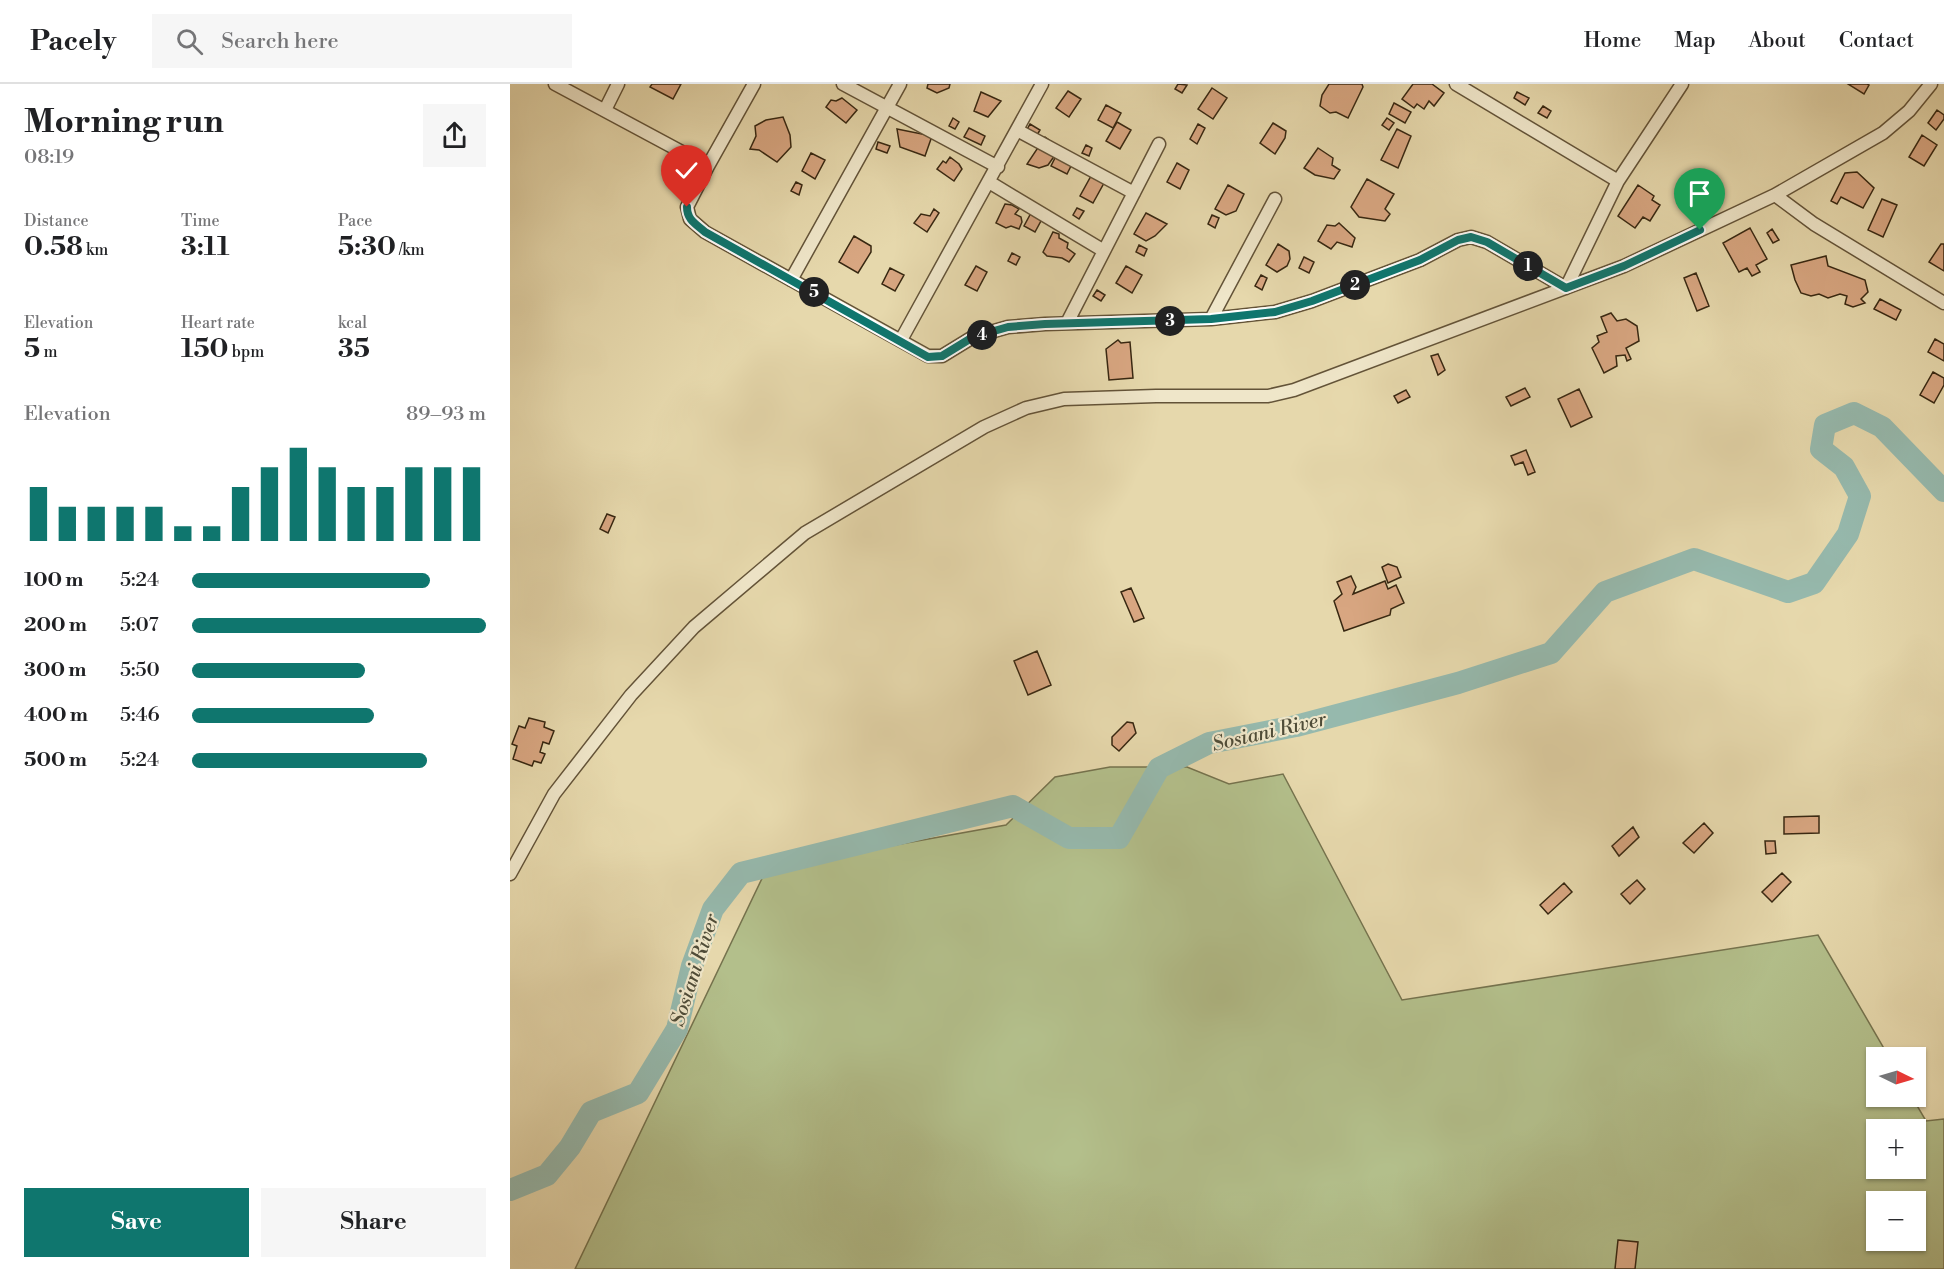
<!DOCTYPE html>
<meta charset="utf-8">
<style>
body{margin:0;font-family:"Libre Bodoni",serif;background:#f6f6f6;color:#202124;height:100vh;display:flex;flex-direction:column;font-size:22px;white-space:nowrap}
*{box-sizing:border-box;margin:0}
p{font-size:20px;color:#757577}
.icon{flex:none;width:33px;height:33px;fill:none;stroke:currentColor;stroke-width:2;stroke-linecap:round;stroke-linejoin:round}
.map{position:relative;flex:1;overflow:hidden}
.panel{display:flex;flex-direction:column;background:#fff;width:510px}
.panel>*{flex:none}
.needle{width:39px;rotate:95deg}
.fabs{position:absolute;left:1356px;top:963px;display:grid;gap:12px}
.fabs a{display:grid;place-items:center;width:60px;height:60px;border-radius:0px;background:#fff;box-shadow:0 2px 4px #0004;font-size:30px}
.pin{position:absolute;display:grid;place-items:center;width:51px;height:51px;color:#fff;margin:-62px -26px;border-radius:50% 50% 50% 0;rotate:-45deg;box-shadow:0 0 6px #0007}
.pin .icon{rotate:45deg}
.km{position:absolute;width:30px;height:30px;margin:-15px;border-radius:50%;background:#222;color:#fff;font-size:16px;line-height:30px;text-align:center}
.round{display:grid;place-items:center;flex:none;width:63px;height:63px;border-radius:0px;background:#f6f6f6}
.overview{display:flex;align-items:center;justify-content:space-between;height:102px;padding:0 24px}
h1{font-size:33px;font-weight:800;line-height:45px}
.stats{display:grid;grid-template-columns:repeat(3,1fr);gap:9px;height:102px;padding:6px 24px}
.stats div{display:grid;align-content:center}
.stats b{font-size:26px;font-weight:800}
.stats small{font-size:16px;font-weight:400}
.stats p{font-size:16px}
.chart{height:168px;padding:12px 24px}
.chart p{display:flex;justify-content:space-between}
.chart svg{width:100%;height:108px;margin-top:6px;stroke:#0f766e;stroke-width:6}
.action{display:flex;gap:12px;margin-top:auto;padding:12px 24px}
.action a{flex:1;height:69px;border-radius:0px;background:#0f766e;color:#fff;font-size:24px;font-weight:800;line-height:69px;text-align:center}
.action a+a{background:#f6f6f6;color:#202124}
ul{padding:0 24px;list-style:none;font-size:20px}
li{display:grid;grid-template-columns:96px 72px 1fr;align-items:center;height:45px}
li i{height:15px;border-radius:8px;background:#0f766e}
header{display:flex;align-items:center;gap:36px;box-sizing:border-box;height:84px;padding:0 30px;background:#fff;border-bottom:2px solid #e0e0e0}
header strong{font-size:28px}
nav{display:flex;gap:33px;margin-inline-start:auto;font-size:21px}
.search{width:420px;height:54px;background:#f6f6f6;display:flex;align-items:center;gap:15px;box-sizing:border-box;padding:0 21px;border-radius:0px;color:#757577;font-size:22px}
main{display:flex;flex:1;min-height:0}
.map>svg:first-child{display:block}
</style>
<header>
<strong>Pacely</strong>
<div class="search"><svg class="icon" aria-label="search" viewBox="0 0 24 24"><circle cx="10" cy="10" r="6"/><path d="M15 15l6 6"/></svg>Search here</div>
<nav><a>Home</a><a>Map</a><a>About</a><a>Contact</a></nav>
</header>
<main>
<section class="panel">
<div class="overview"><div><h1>Morning run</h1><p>08:19</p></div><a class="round"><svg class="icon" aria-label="share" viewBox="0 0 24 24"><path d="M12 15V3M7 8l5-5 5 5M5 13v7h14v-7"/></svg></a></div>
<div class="stats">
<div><p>Distance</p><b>0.58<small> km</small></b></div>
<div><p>Time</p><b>3:11</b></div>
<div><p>Pace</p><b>5:30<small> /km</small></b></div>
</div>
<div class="stats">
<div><p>Elevation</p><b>5<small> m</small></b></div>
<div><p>Heart rate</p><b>150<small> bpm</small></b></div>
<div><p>kcal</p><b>35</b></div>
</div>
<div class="chart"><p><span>Elevation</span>89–93 m</p>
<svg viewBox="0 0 160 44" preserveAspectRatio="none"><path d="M5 44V22M15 44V30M25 44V30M35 44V30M45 44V30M55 44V38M65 44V38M75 44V22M85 44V14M95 44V6M105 44V14M115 44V22M125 44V22M135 44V14M145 44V14M155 44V14"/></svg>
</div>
<ul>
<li><b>100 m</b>5:24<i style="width:81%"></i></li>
<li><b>200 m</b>5:07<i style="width:100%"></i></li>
<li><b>300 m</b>5:50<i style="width:59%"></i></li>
<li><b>400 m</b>5:46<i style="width:62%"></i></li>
<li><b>500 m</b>5:24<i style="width:80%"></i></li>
</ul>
<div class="action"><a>Save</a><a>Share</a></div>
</section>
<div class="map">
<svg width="1434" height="1185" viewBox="0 0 1434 1185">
<rect width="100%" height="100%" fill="#e6d8ac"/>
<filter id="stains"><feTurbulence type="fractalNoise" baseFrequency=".00333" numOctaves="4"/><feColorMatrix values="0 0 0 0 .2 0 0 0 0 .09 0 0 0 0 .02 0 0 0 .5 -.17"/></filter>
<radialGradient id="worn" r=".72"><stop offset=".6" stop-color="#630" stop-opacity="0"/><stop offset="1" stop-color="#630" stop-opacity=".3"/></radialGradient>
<path fill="#b3bf8b" stroke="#75734e" stroke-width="1.5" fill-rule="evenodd" d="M600,683H677L719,700L773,690L892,916L1308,851L1379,973L1366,974V1012L1402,1013L1416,1037L1434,1035V1185H65L257,784L496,741L545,693ZM1366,1046H1406V1084H1366ZM1366,1118H1406V1156H1366Z"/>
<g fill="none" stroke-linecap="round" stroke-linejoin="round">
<path stroke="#96b9ad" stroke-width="22" d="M0,1106L37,1091L60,1063L81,1028L128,1009L167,945L182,882L203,825L231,789L503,722L559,754H609L649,684L699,659L786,642L948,599L1041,569L1095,508L1184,475L1278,508L1304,499L1338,450L1350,412L1334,383L1311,365L1315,341L1344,329L1372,343L1434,407"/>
</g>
<path fill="#d8a681" stroke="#372711" stroke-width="1.5" d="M142,0H171L163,15L140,3Z
M418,0H440L439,4L427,9L417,4Z
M668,0L677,1L672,9L665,5Z
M819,0H852L853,3L838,34L826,28L820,29L810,22L812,11Z
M903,0H922L934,9L924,22L919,17L914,25L907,20L904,24L892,15Z
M1338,0H1357L1359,1L1354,10Z
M702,4L717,14L703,35L688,25Z
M558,7L571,15L559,33L546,24Z
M471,8L491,17L478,33L464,27Z
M1007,8L1019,14L1015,21L1004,14Z
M332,14L347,26L336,39L316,23L321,16L326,17Z
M884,19L901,28L895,39L879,30Z
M596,21L611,29L603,44L588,36Z
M1033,22L1041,27L1037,34L1028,29Z
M1427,26L1434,31V35L1426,46L1418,39Z
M273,33L280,51L281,63L267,78L249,66L240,65L246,52L245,42L256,36Z
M443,34L449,38L445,45L439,42Z
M877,34L884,39L879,46L872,41Z
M607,38L621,46L610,65L596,57Z
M763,39L776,47L775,54L765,70L750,59Z
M520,40L530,46L523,58L513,53Z
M688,40L695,44L687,60L680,55Z
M459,44L475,52L471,61L454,53Z
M387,45L422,52L415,72L390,63Z
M887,45L901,52L888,84L871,76Z
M1412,51L1427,61L1414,82L1399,73Z
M535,53L550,64L538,81L529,84L517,80Z
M368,58L380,62L377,69L366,65Z
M576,61L582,64L579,72L572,69Z
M550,64L566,72L557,90L541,82Z
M808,64L823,74L822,81L830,86L824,95L805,91L794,84Z
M301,69L315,76L305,95L292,87Z
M440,73L449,80L452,85L444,97L427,85L433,77L436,79Z
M667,79L679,86L670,105L657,98Z
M1347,88L1364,104L1353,124L1331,113L1327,120L1321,117L1335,89Z
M581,92L594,99L583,119L570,112Z
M857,95L884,110L875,125L880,130L875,137L849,133L841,123Z
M286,98L292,101L289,111L281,107Z
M718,101L734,110L726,127L716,131L705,125Z
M1128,101L1144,112L1142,116L1150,121L1140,137L1133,133L1125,144L1108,132Z
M1372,115L1387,121L1373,153L1358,146Z
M495,120L502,121L509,125L505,130L511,133L512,138L509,145L501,142L496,144L486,139Z
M567,124L574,127L569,135L563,131Z
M424,125L429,129L417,148L404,139L411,130L420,132Z
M521,129L532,135L525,148L514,142Z
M636,129L657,140L645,152L636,157L624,150Z
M702,131L709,134L705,144L698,140Z
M829,139L845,154L842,163L827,158L821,165L808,157L817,141L825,142Z
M1240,144L1257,175L1246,181L1250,188L1242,192L1237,184L1229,188L1213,159Z
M1262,145L1269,156L1263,159L1257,149Z
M543,148L549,150V154L558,159L557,164L565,170L559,178L552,174L537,172L533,168Z
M344,152L361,162V168L348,189L329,178Z
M768,160L779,167L780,175L777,182L767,188L756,181Z
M1431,160H1434V187L1419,178Z
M629,161L637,165L634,172L626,168Z
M502,169L510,173L506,181L498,177Z
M1316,172L1318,182L1355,196L1358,208L1351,215L1355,219L1343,223L1335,220L1337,212L1330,210L1318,214L1309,210L1301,212L1291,209L1285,196L1281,181Z
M794,173L804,178L799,189L789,184Z
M466,182L477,188L467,207L455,201Z
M616,182L632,191L622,209L606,199Z
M380,184L394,191L385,207L372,200Z
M1186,189L1199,222L1187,227L1174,194Z
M751,191L757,194L752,206L745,202Z
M587,206L595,211L591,217L583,212Z
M1370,215L1391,226L1386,236L1364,225Z
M1101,229L1107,237L1116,235L1127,242L1129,257L1116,264L1121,275L1117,277L1115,271L1106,272L1107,282L1094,289L1082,264L1089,258L1087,252L1097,248L1091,233Z
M1425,255L1434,260V277L1418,268Z
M608,256L611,259L620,258L623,294L599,296L596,265Z
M928,270L935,286L928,291L921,272Z
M1423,288L1434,294V301L1424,319L1410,311Z
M1015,304L1020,313L1001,322L996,313Z
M1069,305L1082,333L1061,343L1048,315Z
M896,306L900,313L888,319L884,312Z
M1016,366L1025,388L1018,391L1013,378L1005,381L1001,372Z
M97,430L105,433L98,449L90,445Z
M878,480L887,483L891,493L878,499L872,483Z
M841,492L846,503L843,510L875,497L878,505L886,501L894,519L881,525L880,531L834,547L824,517L832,510L827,498Z
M621,504L634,534L624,538L611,508Z
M527,567L541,601L518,611L504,577Z
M19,634L35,638L34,643L44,647L39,660L33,658L30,668L35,670L31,679L24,677L22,682L3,675L7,662L2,660L9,642L15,644Z
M617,638L623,639L626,649L609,667L602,661V653Z
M1309,732V749L1274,750V733Z
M1194,739L1203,749L1184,769L1173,759Z
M1123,743L1129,753L1109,772L1102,762Z
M1255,757H1265L1266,769L1256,770Z
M1272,789L1281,798L1262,818L1252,808Z
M1127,796L1135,805L1120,820L1111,810Z
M1054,799L1062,808L1038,830L1030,821Z
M1108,1156L1128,1158L1125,1185H1105Z"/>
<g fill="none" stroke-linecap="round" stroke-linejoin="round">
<defs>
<path id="street" d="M45,0L198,82L177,123L180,135L195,148L418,272H432L463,253L498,243L535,240L701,235L765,228L802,217L910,176L948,156L961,153L977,158L1056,204L1108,97
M333,0L488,83
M946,0L1108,97L1172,0
M95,26L108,0
M507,46L624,109
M198,82L244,0
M479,98L594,167
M1265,111L1304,140L1434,219
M281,196L390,0
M701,235L765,115
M557,239L649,60
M391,256L532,0
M0,790L44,710L121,611L184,543L295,449L474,343L516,324L554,315L646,312H758L784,306L1114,182L1265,111L1373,49L1399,27L1421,0"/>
</defs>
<use href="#street" stroke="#635338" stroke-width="15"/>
<use href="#street" stroke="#efe6c9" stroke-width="12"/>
</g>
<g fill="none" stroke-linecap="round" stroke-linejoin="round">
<defs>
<path id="route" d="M177,123C177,136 186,140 195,148L418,273L432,272L463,253L498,243L535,240L701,235L765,228L802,217L910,176L948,156L961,153L977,158L1056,204L1114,182L1190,146"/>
</defs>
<use href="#route" stroke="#fff" stroke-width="12"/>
<use href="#route" stroke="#0f766e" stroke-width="8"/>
</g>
<g text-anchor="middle" stroke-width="4.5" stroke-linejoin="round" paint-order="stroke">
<g font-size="20" font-style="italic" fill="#4f4c38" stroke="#efe6c9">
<text transform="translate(759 647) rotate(-13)" y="7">Sosiani River</text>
<text transform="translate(184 886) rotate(-72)" y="7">Sosiani River</text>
</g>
</g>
<rect width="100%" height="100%" filter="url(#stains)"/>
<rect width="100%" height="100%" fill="url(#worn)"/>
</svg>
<div class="fabs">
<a><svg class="needle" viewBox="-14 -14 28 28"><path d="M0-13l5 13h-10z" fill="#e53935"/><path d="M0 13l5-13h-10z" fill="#757577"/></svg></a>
<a>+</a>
<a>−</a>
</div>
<div class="pin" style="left:1190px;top:146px;background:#1e9e55"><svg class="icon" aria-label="arrive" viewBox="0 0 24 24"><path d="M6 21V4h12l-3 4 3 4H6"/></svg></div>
<div class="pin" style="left:177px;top:123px;background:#d93025"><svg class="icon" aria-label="check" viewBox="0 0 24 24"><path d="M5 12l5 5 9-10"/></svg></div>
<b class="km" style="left:1018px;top:182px">1</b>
<b class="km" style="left:845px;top:201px">2</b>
<b class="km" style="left:660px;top:237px">3</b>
<b class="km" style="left:472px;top:251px">4</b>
<b class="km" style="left:304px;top:208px">5</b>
</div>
</main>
